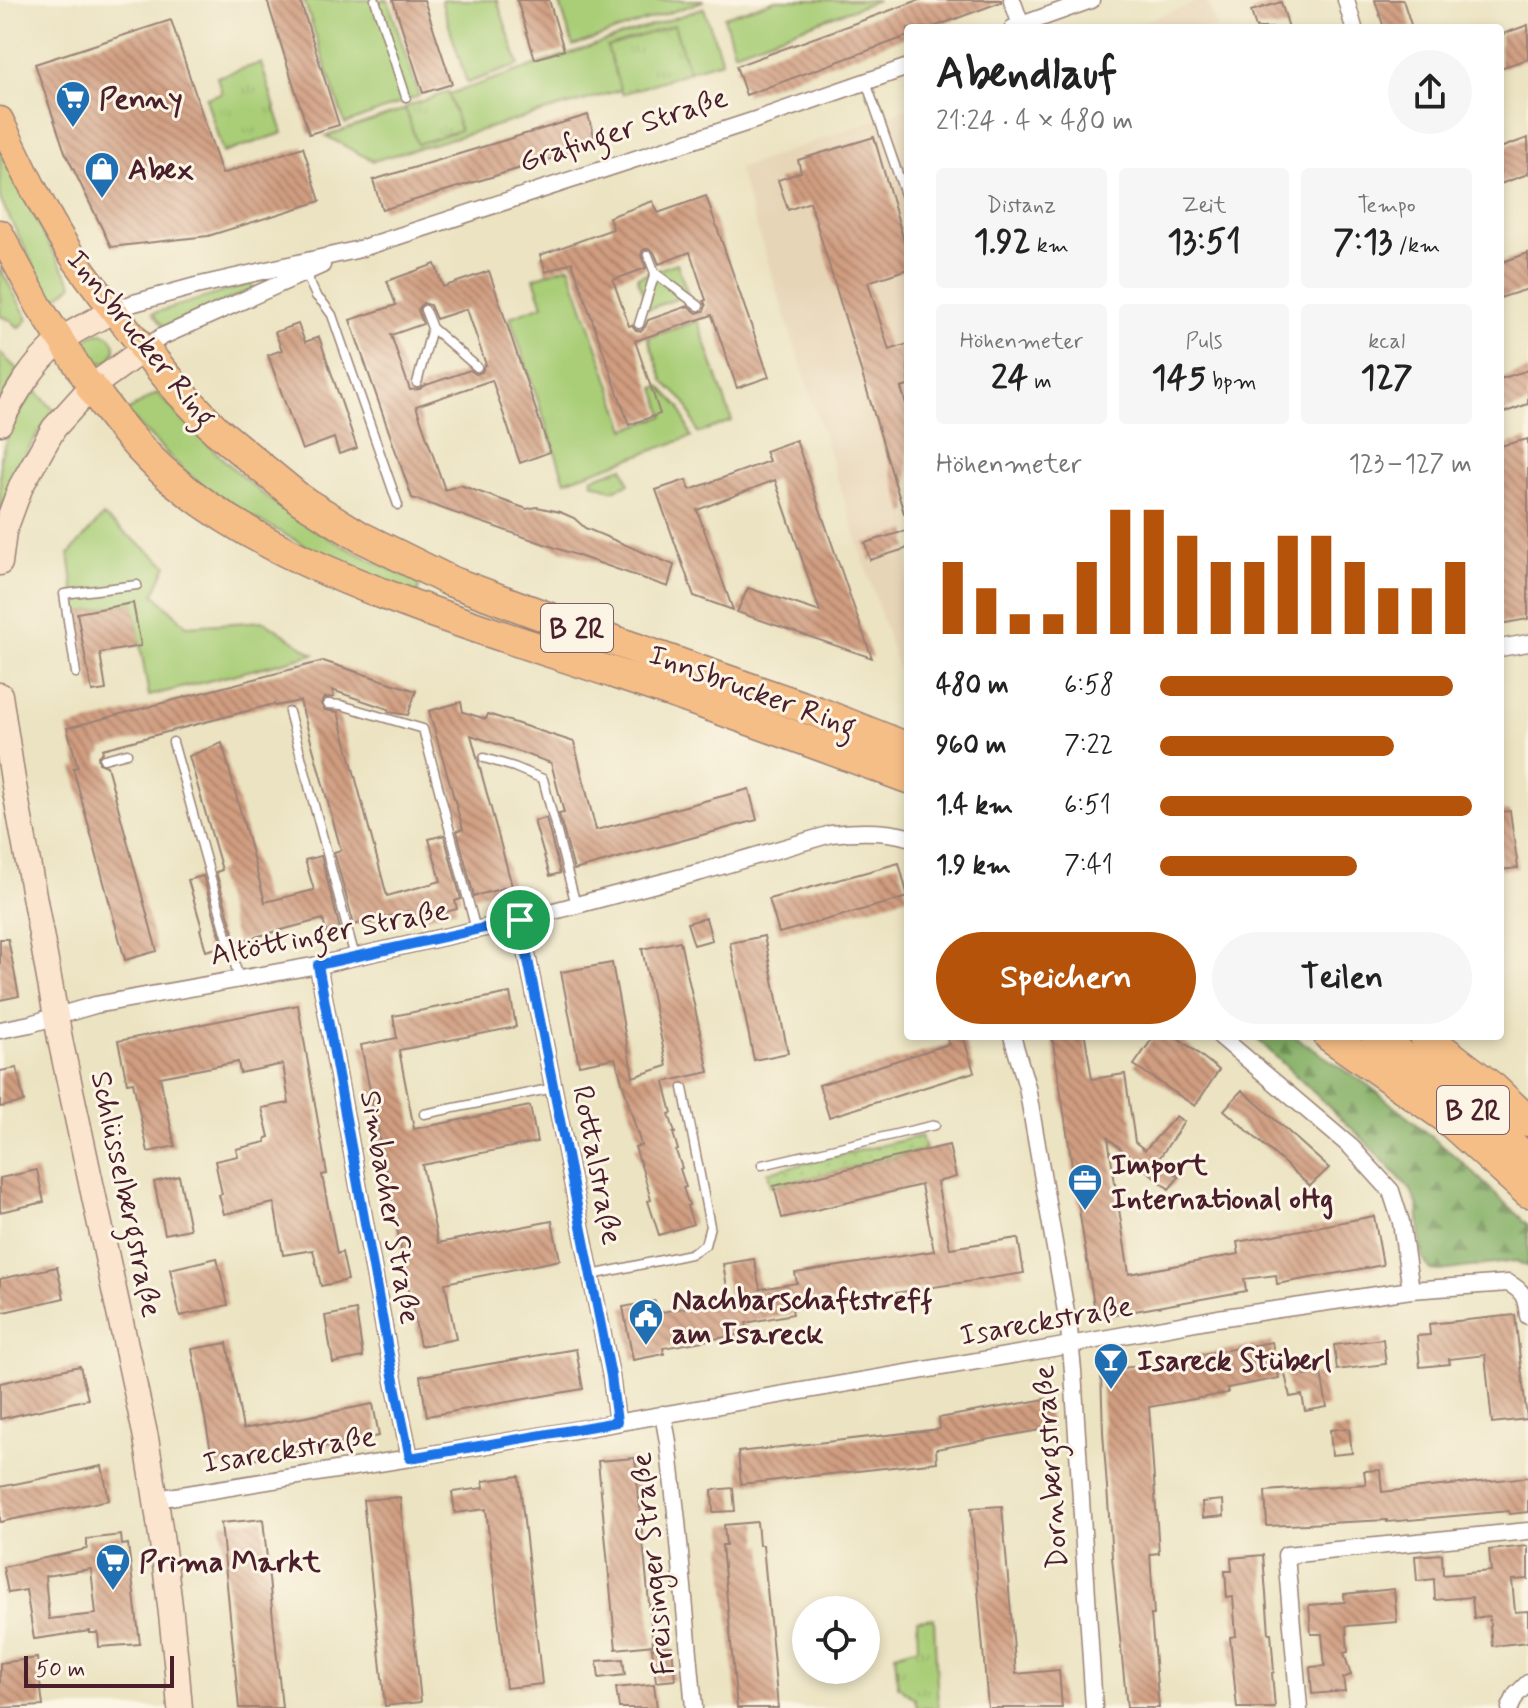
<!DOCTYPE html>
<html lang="de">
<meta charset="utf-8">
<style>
body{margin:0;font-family:Mynerve,sans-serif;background:#f6f6f6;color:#222;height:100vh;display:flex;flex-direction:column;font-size:30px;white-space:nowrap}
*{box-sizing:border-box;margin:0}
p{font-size:26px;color:#767676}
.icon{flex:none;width:44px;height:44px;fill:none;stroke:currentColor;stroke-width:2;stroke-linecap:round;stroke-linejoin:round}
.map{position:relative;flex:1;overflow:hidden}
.drawer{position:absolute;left:904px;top:24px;width:600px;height:1016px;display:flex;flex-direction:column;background:#fff;border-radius:8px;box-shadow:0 4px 12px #0003}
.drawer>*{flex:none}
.controls{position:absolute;left:792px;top:1596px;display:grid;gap:16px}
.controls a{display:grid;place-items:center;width:88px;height:88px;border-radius:50%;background:#fff;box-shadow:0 4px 12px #0003;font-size:40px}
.scale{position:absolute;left:24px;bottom:20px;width:150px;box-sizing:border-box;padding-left:8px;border:4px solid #4a1f2b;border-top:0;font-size:22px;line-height:28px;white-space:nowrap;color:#4a1f2b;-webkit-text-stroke:6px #fcf5e5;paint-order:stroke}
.pin{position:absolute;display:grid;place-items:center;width:68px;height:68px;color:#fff;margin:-34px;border:4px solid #fff;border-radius:50%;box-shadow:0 2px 8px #0007}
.round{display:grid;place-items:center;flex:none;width:84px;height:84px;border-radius:42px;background:#f6f6f6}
.headline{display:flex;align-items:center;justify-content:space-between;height:136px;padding:0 32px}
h1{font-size:44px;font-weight:700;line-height:60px}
.figures{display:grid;grid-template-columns:repeat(3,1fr);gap:12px;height:136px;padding:8px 32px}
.figures div{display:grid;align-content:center;border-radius:8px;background:#f6f6f6;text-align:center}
.figures b{font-size:34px;font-weight:700}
.figures small{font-size:22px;font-weight:400}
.figures p{font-size:22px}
.chart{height:224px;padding:16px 32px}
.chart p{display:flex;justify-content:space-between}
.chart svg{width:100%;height:144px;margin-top:8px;stroke:#b45309;stroke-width:6}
.action{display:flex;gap:16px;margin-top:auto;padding:16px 32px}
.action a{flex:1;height:92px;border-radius:48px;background:#b45309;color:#fff;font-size:32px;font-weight:700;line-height:92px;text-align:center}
.action a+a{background:#f6f6f6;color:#222}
ul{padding:0 32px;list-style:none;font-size:26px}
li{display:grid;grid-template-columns:128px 96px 1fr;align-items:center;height:60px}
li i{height:20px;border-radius:10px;background:#b45309}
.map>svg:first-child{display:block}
</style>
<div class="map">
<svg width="1528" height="1708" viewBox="0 0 1528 1708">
<defs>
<pattern id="forest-firs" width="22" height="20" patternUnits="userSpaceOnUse" patternTransform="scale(2)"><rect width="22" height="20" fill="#86b168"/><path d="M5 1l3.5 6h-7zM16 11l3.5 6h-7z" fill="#708f56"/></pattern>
<pattern id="park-tufts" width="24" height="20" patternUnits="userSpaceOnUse" patternTransform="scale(2)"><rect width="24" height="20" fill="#a9ce77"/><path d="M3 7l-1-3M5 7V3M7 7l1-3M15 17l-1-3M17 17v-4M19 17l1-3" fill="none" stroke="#93b067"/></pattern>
<pattern id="garden-dots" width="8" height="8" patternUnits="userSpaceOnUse" patternTransform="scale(2)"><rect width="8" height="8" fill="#a9ce77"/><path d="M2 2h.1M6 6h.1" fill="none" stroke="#93b067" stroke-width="1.8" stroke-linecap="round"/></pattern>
<pattern id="building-back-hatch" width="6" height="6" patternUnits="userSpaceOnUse" patternTransform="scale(2)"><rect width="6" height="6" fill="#d09d80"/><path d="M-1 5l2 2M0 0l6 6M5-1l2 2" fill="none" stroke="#ab7f69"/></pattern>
</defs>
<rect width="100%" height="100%" fill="#fcf5e5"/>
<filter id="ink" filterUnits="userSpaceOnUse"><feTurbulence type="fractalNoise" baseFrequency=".0125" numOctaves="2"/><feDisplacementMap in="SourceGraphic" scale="16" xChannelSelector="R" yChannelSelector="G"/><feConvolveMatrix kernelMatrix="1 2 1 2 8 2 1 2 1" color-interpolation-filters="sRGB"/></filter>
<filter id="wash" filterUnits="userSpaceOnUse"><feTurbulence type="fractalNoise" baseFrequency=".006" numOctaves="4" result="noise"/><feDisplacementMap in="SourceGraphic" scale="32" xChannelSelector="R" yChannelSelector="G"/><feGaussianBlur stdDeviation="1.8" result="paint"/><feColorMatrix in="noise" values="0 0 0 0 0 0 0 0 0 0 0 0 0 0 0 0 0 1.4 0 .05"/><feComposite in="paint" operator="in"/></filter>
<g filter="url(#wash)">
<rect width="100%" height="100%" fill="#ebe3c1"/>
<path fill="#e7d5b7" d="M1202,0H1207L1217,28H1126Z
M908,108V699L738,169Z"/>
<path fill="#a9ce77" stroke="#7a7651" stroke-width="2" d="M304,0H388L419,96L345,124Z
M441,0H497L519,65L467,83Z
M559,0H703V1L573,46Z
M776,0H878L734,52L724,17Z
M704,8L722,61L373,161L326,136Z
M0,149L49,245L73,285L52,302L0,199Z
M677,263L688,295L648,309L637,277Z
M569,266L626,429L664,416L655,388L660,386L680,407L691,437L565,481L510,317L543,305L534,278Z
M0,268L28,319L19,328L11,320L0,316Z
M250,284L253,286V289L164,327L153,313Z
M698,321L732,421L698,433L686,403L664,382L648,338Z
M85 348a15 15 0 1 1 30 0a15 15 0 1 1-30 0Z
M0,353L18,370L0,405Z
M35,390L55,411C28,444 14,474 0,513C0,497 0,477 0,461C4,439 21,407 35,390Z
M157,393C193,429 228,467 269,499C314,535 369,558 420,584L417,595L360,575L228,504L186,473L126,412Z
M103,516L167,565L154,594L187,626L264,621L314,654L149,696L133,603L77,613L69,554Z"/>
<path fill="url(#forest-firs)" stroke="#68684a" stroke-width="2" d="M1254,1036H1293L1368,1085L1461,1161L1528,1225V1267L1516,1261L1440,1271L1430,1270L1422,1257L1418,1206L1411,1190L1362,1138Z"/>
<path fill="url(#park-tufts)" stroke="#7a7651" stroke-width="2" d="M674,25L689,72L622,94L607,47Z
M261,63L283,133L223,153L206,98L222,93L217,77Z
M448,92L460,130L417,144L405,107Z
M623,467L629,484L612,490L593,483L592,478Z
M934,1618L938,1708H917L915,1699L898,1686L895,1654L918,1647L917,1620Z"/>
<path fill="url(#garden-dots)" stroke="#7a7651" stroke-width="2" d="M921,1136L925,1150L771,1187L768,1172Z"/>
<g id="blocks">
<path fill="url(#building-back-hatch)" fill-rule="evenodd" d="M267,0H300L339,125L309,134Z
M393,0H424L452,84L423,93Z
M517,0H549L564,50L535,59Z
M919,0H1001V2L931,28H908V36L746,95L736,66Z
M1375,0H1403L1412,28H1384Z
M1281,2L1289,28H1256L1251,11Z
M171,20L222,174L303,147L320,201L208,236L111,247L65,152L35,64Z
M1528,25V59L1500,68V35Z
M588,115L597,145L382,210L373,180Z
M874,137L908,255V269L868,282L889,350L908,344V386L901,388L908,410V512L904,513L810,202L788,210L778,180L801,172L798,160Z
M1528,138V174L1500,184V148Z
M706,196L769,377L737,388L712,315L635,341L660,414L629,425L572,262L546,272L540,255L613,229L609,217L653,201L658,213ZM648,248L654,252L659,264L690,252L706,300L704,301L706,306L704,311L697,313L688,306L648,320L645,327L641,331L636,330L632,325L629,326L613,280L646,268L641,255L643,250Z
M1528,253V289L1500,298V263Z
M435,264L443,287L489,271L550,452L520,463L492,380L416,406L445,490L460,485L527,509L537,507L560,512L574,518L585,528L674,565L668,587L412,498L350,320L396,305L387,281ZM423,303L430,305L436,319L467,309L486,365H484L482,372L476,374L470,370L423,386L420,389L410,390L391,335L423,324L418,310Z
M298,324L305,342L319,337L357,448L339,454L334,438L302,450L268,355L282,350L275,332Z
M1528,370V404L1500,414V379Z
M1528,439V619L1500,624V446Z
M796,440L858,619L872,658L737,612L748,588L820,612L775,480L697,510L733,610L694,596L656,490L686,480L690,490L769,461L765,451Z
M908,530V548L870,560L865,543Z
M133,603L141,646L100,653L106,690L92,692L77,613Z
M323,661L416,691L408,715L389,712L388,709L332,690L334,697L324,698L321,704L325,710L338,712L387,896L441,881L429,839L444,835L461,899L455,901L457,909L411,921L408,911L361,925V923L354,925L334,852L341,850L300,701L275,706L274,704L102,749L103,752L98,756L99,763L107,766L157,951L125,960L73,768L78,767L67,728Z
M461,702L463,712L486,719L488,714L574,742L596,830L749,789L757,820L574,870L559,814L564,813L551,763L471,735L512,886L474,896L457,831L463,829L429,711Z
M222,743L265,902L314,890L305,860L321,856L340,929L326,932L323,919L236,942L216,872L222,870L189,756Z
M1510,811L1518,868L1500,870V812Z
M546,818L560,873L550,876L534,821Z
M899,863L908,897L779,933L769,899Z
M203,876L223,946L206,951L200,929L202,928L188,880Z
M706,918L712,940L694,945L687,923Z
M764,936L788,1053L754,1060L730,943Z
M0,939H8L19,996L0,1000Z
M680,941L709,1072L664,1082L672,1113L669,1114L675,1133H673L678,1150L676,1151L682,1168L680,1169L686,1187L683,1188L689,1205L687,1206L693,1224L659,1235L648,1201L651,1200L645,1178L635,1147L641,1145L615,1058L579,1065L561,972L612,963L633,1077L667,1066L642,949Z
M510,993L516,1027L399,1050L414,1129L530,1106L537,1142L422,1165L438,1243L552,1221L560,1260L445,1283L456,1339L420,1346L361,1045L397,1038L393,1016Z
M298,1005L327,1174L322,1175L337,1254L342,1252L348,1280L321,1286L313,1250L283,1255L274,1203L224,1214L219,1195L222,1194L215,1161L238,1156L236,1149L266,1142V1138L269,1137L262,1108L289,1103L283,1064L240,1073L238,1062L160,1077L175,1146L148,1152L133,1082L127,1083L118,1041Z
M946,1036H963L974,1072L829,1117L819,1085L949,1044Z
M1052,1036H1085L1092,1079L1125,1074L1135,1142L1145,1150L1176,1116L1184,1122L1158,1160L1179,1177L1169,1189L1108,1138L1129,1274L1239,1254L1237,1242L1374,1216L1383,1265L1277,1284L1276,1275L1244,1279L1246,1291L1096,1318Z
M1154,1036H1176L1219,1070L1195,1106L1134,1065Z
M17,1068L24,1102L0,1107V1071Z
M1242,1090L1329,1168L1310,1186L1224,1110Z
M949,1145L956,1177L937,1182L950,1248L1018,1238L1024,1273L792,1309L793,1314L746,1323L748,1333L663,1348L664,1354L633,1360L623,1307L655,1301L657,1313L729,1299L723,1264L754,1259L760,1289L797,1283L795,1273L934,1251L921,1185L782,1218L774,1186Z
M37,1170L44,1202L0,1212V1178Z
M179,1176L190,1229L165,1234L154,1182Z
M217,1258L228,1305L180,1316L170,1269Z
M57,1267L64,1298L0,1313V1279Z
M356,1310L363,1357L333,1363L325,1316Z
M1515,1315L1527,1419L1492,1423L1485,1355L1449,1359L1450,1364L1420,1367L1417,1336L1430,1335L1429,1324Z
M1383,1339L1386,1364L1337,1370L1334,1345Z
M1272,1342L1279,1378L1227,1388L1228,1393L1149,1407L1159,1553L1150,1554L1154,1615H1151L1159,1708H1127L1112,1557L1103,1432L1101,1372Z
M227,1343L243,1429L373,1404L379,1436L214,1467L192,1349Z
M576,1349L583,1389L427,1416L420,1376Z
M1302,1361L1305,1376L1321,1373L1327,1407L1305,1411L1302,1395L1290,1397L1283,1364Z
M80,1366L88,1399L0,1419V1383Z
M1046,1399L1051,1428L936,1449L937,1462L741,1484L738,1452L940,1429L939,1418Z
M1349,1428L1352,1453L1332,1455L1330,1430Z
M635,1458L653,1645L616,1649L598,1461Z
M102,1466L109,1500L0,1522V1487Z
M1380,1470L1382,1492L1528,1477V1512L1510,1514L1509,1511L1387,1522V1520L1267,1526L1265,1491L1366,1484L1364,1471Z
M519,1476L542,1684L506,1688L486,1509L455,1513L452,1492L484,1488L483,1481Z
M733,1488L735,1511L713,1512L712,1490Z
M400,1497L421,1702L385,1706L363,1500Z
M1223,1500L1224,1516L1203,1518L1202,1502Z
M1002,1506L1016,1674L1059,1670L1062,1708H988L971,1508Z
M263,1519L282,1708H239L221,1523Z
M757,1522L759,1545H763L778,1708H737L722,1545H726L724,1525Z
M121,1535L122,1545L128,1544L140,1644L99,1647L98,1633H90V1631L34,1639L26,1590L8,1593L3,1567L87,1549V1539ZM91,1569L96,1614L49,1619L45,1576Z
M1528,1546V1579L1512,1580L1515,1612L1528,1611V1642L1492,1646L1489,1616L1474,1618L1472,1597L1435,1600L1434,1579L1417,1581L1415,1556L1442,1554L1443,1575L1491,1571L1489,1550Z
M1263,1555L1269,1633H1271L1274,1672L1272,1673L1275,1708H1237L1230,1637L1236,1636L1233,1597L1227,1598L1225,1571H1232L1231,1558Z
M1394,1589L1397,1622L1346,1626L1348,1652L1344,1653L1351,1675L1343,1678L1345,1691L1312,1694L1310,1667L1325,1666L1322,1634H1311L1309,1605L1345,1602L1344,1594Z
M672,1646L675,1680L656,1682L652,1648Z
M37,1658L43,1706L0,1708V1663Z
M623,1659L625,1675L599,1678L597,1661Z
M654,1684L657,1708H619L616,1688Z"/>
</g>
</g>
<g filter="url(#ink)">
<use href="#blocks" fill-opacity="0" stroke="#9a8176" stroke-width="2"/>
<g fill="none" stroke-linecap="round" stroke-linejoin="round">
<defs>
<path id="lane" d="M375,0L406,97
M866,82L908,203
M648,255L655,273L699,306
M305,272L316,296L324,304L332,315L398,505
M425,310L432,328L477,367
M639,324L655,273
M417,383L432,328
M76,673L64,594L137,585
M328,704L341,705L423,729L476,930
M289,712L355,957
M173,742L239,979
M484,758L514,767L543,779L576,905
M104,759L127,753
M424,1114L554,1088
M762,1165L935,1125
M592,1275L690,1254L705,1245L710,1226L683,1088"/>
<path id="street" d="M1012,0L1021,25
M1346,0L1354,28
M1013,28L1091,0
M113,311L134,303L196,286L356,250L755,120L908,67
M144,349L161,337L322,265
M1500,648L1528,643
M520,920L611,1376L617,1422
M318,965L391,1366L410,1458
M0,1030L30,1024L95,1005L318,965L520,920L701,872L831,834C857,831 883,830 908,837
M1012,1036L1027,1087L1069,1329L1073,1371L1094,1708
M1220,1036L1351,1147L1391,1191L1401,1222L1411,1290
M663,1414L668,1442L677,1521L694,1708
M157,1499L410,1458L1053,1348L1218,1318L1411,1290L1508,1283C1524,1291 1526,1298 1528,1316
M1299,1708L1286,1555L1528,1531
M1510,1708L1516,1695L1528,1683"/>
<path id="secondary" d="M0,423C16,393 33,364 59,342C74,329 96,321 113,311
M0,563L4,532L21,486L54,428L91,387L144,349
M0,695L13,780L61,1044L146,1438C161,1527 173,1618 180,1708"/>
<path id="primary" d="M0,120C21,164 42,209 69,251C92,285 118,317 144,349
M0,233L39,306L91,387"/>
<path id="highway" d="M144,349L179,391L216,430L301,500L361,537L450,581L566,624L818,712L908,748
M91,387C115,420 140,452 171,478C236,533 315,568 394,598C467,626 542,649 617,674C715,706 811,742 908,778
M1329,1036L1445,1117L1528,1192
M1376,1036L1458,1097L1528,1160
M1425,1036L1493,1088L1528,1121"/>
</defs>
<use href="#lane" stroke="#9a8176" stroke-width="11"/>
<use href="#street" stroke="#9a8176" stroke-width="19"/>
<use href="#secondary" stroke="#9a8176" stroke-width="27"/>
<use href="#primary" stroke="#9a8176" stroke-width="29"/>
<use href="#highway" stroke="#9a8176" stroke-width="33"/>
<use href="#lane" stroke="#fff" stroke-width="8"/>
<use href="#street" stroke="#fff" stroke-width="16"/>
<use href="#secondary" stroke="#fbe5cf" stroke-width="24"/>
<use href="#primary" stroke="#f6be87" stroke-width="26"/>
<use href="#highway" stroke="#f6be87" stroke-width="30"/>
</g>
</g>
<g fill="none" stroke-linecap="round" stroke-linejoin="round" filter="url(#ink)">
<defs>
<path id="route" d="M520,920L611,1376L617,1422L410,1458L391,1366L318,965Z"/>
</defs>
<use href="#route" stroke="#fff" stroke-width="16"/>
<use href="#route" stroke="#1a73e8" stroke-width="10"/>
</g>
<defs>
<symbol id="supermarket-pin" viewBox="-11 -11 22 30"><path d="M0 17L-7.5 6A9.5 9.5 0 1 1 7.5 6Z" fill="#1f6fb2" stroke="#fcf5e5"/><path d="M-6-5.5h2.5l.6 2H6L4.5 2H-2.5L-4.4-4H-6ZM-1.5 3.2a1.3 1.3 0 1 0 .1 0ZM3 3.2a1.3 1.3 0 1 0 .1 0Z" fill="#fff"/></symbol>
<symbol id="shop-pin" viewBox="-11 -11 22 30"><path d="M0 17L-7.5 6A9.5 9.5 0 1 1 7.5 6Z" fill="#1f6fb2" stroke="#fcf5e5"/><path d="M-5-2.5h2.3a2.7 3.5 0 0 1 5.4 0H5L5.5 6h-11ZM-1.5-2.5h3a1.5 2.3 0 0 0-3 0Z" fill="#fff"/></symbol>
<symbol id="office-pin" viewBox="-11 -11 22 30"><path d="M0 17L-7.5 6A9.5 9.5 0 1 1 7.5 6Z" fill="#1f6fb2" stroke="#fcf5e5"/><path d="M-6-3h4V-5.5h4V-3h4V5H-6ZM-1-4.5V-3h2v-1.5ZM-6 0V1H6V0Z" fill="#fff"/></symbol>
<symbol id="civic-pin" viewBox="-11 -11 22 30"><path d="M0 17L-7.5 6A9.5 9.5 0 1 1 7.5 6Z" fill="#1f6fb2" stroke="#fcf5e5"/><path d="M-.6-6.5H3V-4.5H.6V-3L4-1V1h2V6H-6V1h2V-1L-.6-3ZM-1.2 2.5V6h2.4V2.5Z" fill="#fff"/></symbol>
<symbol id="bar-pin" viewBox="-11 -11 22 30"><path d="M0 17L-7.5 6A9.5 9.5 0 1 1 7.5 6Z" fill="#1f6fb2" stroke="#fcf5e5"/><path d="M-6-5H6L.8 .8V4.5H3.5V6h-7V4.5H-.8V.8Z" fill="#fff"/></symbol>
</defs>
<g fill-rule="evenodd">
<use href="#supermarket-pin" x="53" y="78" width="40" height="54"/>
<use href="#shop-pin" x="82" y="149" width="40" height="54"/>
<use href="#office-pin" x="1065" y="1161" width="40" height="54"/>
<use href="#civic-pin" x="626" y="1296" width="40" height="54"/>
<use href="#bar-pin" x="1091" y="1340" width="40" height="54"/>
<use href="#supermarket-pin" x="93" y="1541" width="40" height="54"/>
</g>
<g text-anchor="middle" stroke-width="6" stroke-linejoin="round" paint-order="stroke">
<g fill="#fcf5e5" stroke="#7f5f63" stroke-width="2">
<rect x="541" y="604" width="72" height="48" rx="6"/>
<rect x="1437" y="1086" width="72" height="48" rx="6"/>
</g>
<g font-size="28" font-weight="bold" fill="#4a1f2b">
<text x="577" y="638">B 2R</text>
<text x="1473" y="1120">B 2R</text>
</g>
<g font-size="30" font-weight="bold" fill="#4a1f2b" stroke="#fcf5e5" text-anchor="start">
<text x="99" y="108">Penny</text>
<text x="128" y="179">Abex</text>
<text x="1111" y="1174">Import<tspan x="1111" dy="34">International oHg</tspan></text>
<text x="672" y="1309">Nachbarschaftstreff<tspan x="672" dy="34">am Isareck</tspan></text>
<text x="1137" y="1370">Isareck Stüberl</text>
<text x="139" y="1571">Prima Markt</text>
</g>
<g font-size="30" fill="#4a1f2b" stroke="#fcf5e5">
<text transform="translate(623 129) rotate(-18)" y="10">Grafinger Straße</text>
<text transform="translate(142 338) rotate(51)" y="10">Innsbrucker Ring</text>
<text transform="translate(753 690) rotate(20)" y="10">Innsbrucker Ring</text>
<text transform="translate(329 932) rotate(-11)" y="10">Altöttinger Straße</text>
<text transform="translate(598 1165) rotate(79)" y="10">Rottalstraße</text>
<text transform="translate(127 1194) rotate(78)" y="10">Schlüsselbergstraße</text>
<text transform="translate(391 1207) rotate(80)" y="10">Simbacher Straße</text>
<text transform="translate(1046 1320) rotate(-10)" y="10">Isareckstraße</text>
<text transform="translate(289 1449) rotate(-9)" y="10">Isareckstraße</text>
<text transform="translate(1050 1467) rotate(-94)" y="10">Dornbergstraße</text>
<text transform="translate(652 1564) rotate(-96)" y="10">Freisinger Straße</text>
</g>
</g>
</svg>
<div class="controls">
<a><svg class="icon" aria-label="locate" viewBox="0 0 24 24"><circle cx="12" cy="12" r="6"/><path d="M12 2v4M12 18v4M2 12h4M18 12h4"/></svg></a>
</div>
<div class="scale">50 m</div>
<div class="pin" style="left:520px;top:920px;background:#1e9e55"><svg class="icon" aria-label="arrive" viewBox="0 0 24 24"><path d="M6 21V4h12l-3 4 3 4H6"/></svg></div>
<section class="drawer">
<div class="headline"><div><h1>Abendlauf</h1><p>21:24 · 4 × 480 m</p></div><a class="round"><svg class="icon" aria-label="share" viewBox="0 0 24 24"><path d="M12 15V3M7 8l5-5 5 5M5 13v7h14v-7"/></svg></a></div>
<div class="figures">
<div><p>Distanz</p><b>1.92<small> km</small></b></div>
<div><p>Zeit</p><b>13:51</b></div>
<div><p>Tempo</p><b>7:13<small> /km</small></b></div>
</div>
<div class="figures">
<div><p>Höhenmeter</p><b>24<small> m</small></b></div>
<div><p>Puls</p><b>145<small> bpm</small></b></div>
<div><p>kcal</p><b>127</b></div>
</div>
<div class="chart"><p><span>Höhenmeter</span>123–127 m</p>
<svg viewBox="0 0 160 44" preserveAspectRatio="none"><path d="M5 44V22M15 44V30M25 44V38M35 44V38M45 44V22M55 44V6M65 44V6M75 44V14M85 44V22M95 44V22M105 44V14M115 44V14M125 44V22M135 44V30M145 44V30M155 44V22"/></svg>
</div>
<ul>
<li><b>480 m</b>6:58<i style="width:94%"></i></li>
<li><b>960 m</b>7:22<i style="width:75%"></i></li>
<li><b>1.4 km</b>6:51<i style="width:100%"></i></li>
<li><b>1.9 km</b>7:41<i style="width:63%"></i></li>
</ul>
<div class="action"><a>Speichern</a><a>Teilen</a></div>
</section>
</div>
